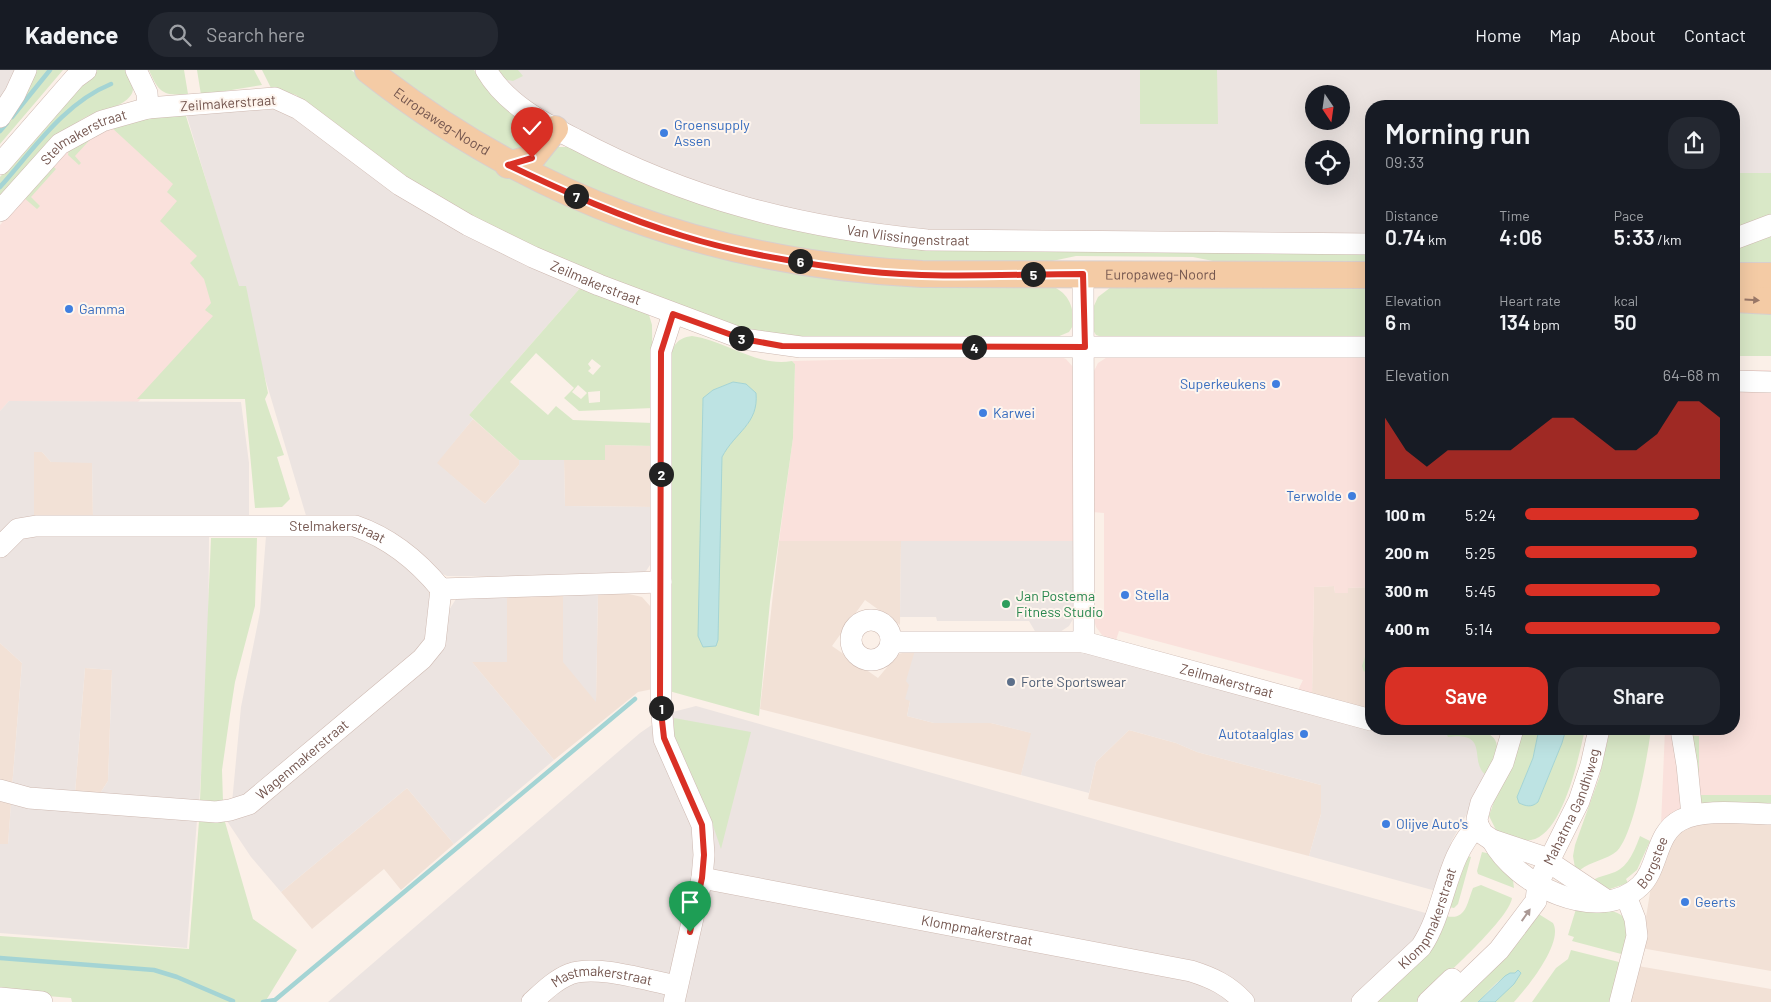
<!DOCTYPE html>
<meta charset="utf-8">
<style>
body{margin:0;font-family:Barlow,sans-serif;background:#242831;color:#f1f3f6;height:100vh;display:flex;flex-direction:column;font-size:19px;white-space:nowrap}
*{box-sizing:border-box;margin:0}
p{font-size:16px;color:#9ea1a6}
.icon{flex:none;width:28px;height:28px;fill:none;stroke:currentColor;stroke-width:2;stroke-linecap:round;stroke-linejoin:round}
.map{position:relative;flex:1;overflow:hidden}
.panel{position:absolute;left:1365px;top:30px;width:375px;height:635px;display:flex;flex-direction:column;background:#171b24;border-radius:20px;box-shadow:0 5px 20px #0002}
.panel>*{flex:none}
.needle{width:32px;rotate:167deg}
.controls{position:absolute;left:1305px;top:15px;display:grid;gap:10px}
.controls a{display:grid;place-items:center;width:45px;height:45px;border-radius:50%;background:#171b24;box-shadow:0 5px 20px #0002;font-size:25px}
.pin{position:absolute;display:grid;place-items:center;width:42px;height:42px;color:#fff;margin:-51px -21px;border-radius:50% 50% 50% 0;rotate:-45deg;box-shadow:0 0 5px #0007}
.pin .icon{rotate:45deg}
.km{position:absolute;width:25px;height:25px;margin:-12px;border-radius:50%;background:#222;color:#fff;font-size:14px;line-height:25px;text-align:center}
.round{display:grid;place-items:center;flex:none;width:52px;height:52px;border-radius:20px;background:#242831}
.head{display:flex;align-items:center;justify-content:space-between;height:85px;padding:0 20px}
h1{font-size:28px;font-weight:600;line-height:38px}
.stats{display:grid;grid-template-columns:repeat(3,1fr);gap:8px;height:85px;padding:5px 20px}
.stats div{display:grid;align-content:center}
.stats b{font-size:21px;font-weight:600}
.stats small{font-size:14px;font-weight:400}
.stats p{font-size:14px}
.chart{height:140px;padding:10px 20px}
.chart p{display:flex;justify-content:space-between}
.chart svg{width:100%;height:90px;margin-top:5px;fill:#d93025;opacity:.7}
.cta{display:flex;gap:10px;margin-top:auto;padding:10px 20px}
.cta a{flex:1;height:58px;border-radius:20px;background:#d93025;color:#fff;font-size:20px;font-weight:600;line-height:58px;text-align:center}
.cta a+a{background:#242831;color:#f1f3f6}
ul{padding:0 20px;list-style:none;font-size:16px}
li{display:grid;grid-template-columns:80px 60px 1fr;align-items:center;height:38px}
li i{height:12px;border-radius:6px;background:#d93025}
header{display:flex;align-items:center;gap:30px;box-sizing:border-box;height:70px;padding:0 25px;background:#171b24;border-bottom:1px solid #363941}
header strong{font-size:24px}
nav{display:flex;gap:28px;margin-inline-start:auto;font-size:18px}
.search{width:350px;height:45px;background:#242831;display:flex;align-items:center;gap:12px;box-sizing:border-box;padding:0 18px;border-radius:20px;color:#9ea1a6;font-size:19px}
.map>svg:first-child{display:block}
</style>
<header>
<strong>Kadence</strong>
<div class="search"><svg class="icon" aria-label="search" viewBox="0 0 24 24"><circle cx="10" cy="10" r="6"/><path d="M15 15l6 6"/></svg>Search here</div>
<nav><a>Home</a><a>Map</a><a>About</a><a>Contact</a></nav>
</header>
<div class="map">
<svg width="1771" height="932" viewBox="0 0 1771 932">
<rect width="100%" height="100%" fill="#fbf0e8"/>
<path fill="#f2e1d6" d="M473,349L519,390V395L485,434L436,393Z
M605,375L654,376V437L565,436L564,390H605Z
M34,382H42L51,392H92L93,448H34Z
M779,471H901L900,555L865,530L832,576L878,608L898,584L915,580L909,615L910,631L907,646L934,653H991L1032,663L1021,705L760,639Z
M1334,516L1335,523L1347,518L1371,517V640L1312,626L1314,517Z
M507,524H563L596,631L598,524H629L642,527L650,536L653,619L638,622L554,690L471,591L507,592Z
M0,573L22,593L12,718L0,711Z
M85,598L112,600L108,711L99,725L75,723Z
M1129,660L1176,673L1197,682L1321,715V744L1309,786L1088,729L1096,692Z
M407,718L454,774L401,820L384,799L312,859L281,822Z
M0,731L11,734L8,775L0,774Z
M1771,752V901L1641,878L1661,755Z
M1638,896L1771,919V932H1628Z"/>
<path fill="#fae1dc" d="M112,55L175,114L178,131L199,186L216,246L138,332L9,331L0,341V155L66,82Z
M1056,285L1066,289L1073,297L1075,471H779L793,368L795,294L792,291Z
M1109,286H1371V517L1348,518V523H1335L1334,516L1314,517L1312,626L1297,622L1303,610L1119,561L1115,573L1102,565L1096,557L1092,542L1104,541V443L1092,442L1093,303L1098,293Z
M1734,300H1771V752L1661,755L1665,659H1734Z"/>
<path fill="#ece4e1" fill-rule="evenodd" d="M0,0H21L0,37Z
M486,0H1771V155L1734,169V36H1371V174L817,156L584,74ZM1314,24H1341V51H1314ZM1314,79H1341V106H1314Z
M277,37L581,217L469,345L473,349L437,393L485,434L519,395V390H564L565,436L654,437L652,492L646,501L634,508L447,506L438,502L386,458L376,453L307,449L186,43Z
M9,331L241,332L249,393V449L93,448L92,393L51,392L42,382H34V448L0,463V341Z
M209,465L208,607L199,733L99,725L108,711L112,600L85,598L75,723L12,718L22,593L0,573V488L12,475L25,466Z
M266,466H360L371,469L419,508L428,520L431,528L424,574L243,727L232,733L241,637L260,542Z
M901,471H1075L1073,549L1069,556L1060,562L1036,563L1029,551H937L936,547H900Z
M507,524V592H472L554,690L454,774L407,718L281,822L251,787L227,751L429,593L449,540L456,529L461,526Z
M563,524H598L596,632L563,592Z
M915,580L1082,582L1371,659L1481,661L1491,666L1496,674L1492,699L1451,772L1436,821L1309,786L1321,744V715L1197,682L1176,673L1129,660L1096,692L1089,723L1021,705L1031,663L991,653H934L907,646L910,631L905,629L909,615L906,611Z
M696,636L1429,844L1385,932H328L640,663L669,643Z
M11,734L197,750L187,878L0,863V774H8Z"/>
<path fill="#d9e8c7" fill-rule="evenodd" d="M35,0H63L0,74V57Z
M96,0H128C130,8 136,18 131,25C122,38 100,40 86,47C57,62 24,104 0,129V107Z
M149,0H184L188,24C163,26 159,23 149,0Z
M197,0H254L262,15L201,25Z
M262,0H351L359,6L700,180L1049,215C1068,222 1073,234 1074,254L1069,262L1057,267H800L750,261L607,208L485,155L416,114L296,25L271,18Z
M384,0H474L481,10L535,57L536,62L532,76L510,81L471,62Z
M498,0H518L523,6L513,11L503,9Z
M1140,0H1217L1218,54H1140Z
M185,43L239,216H246L268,323L265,329L284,385L277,387L290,429L282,437L255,438L245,329H137L213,246L205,240L211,233L204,209L190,193L197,186L160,151L177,131L167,122L173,114L111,57L98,61L75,86L81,93L79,95L68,85L69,78C78,72 88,64 98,60C125,47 156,45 185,43Z
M557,77H571L795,159L1371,181V195L1223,193L1193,187L1076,186L1038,194L907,195L707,164L541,101L542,92Z
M53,96L56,99L31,127L40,136L37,139L23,127Z
M1734,103H1771V146L1734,160Z
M1771,164V195H1734V177Z
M1115,214H1371V268H1105L1096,265L1093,260V238L1098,227Z
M581,217L649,245L652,255L653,338L579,341L564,328L574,318L536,283L510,312L548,345L556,336L573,350L653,353L654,376L605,375V390H519L469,345ZM592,289L601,296L593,305L588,301L591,298L588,294ZM578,315L587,323L581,329L572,322ZM600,321V332L589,333L588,322Z
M1734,236L1771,240V286H1734Z
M692,266C727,271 756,297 792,291L795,294L793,368L770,532L759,646L669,621V291C673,276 676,268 692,266ZM733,312L746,314L748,354L728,375L722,387L700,528L703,329L713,320Z
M211,468H257L255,536L235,612L230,644L222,700L223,732L200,730Z
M1371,568V594L1364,602L1362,596Z
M674,648L751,662L721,779L709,744L674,665Z
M1519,659H1539L1533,688L1517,727L1538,732L1562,673L1566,659H1585C1579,686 1563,765 1531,770C1521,772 1507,764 1497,762L1489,746Z
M1610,659H1651C1648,684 1634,764 1617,781C1607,790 1591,791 1580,800L1575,798L1573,786L1575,775L1599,708Z
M1445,660C1462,660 1504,655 1496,684C1495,691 1489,699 1486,705C1468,692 1491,661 1448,667Z
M1686,665L1699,666V705Z
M1698,725H1771V737L1706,735L1701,732Z
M199,751L225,752L253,849L297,880L265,932H72L71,928L0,922V866L189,879Z
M1640,766L1650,771L1637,800L1626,809L1628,813L1610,819L1589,813C1597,806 1605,806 1615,802C1629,796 1635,779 1640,766Z
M1482,782L1491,784L1513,810L1514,818L1478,804L1477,801Z
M1468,786L1471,787L1458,834L1454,838L1449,837Z
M1481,815L1512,828C1509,850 1437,913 1418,932H1372L1446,846C1466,851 1467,833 1473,818Z
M1576,839C1592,840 1625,835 1629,857C1630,865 1626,877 1625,885L1572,871L1574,867L1568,865Z
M1537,843L1553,853C1564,872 1527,918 1514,932H1495L1520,905C1503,900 1489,922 1478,932H1454Z
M1571,880L1623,893L1613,932H1532L1556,898L1568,889Z"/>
<path fill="#bde3e3" stroke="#a4d4d4" d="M733,312L746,314L756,323C759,354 735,362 722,387L718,570L716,576L703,577L698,566L703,328L713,320Z
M1539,659H1566L1562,673L1538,732C1531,738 1526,736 1519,733L1517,727L1533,688Z
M1518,900L1521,903L1514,914L1495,932H1478L1505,906L1510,903H1515Z"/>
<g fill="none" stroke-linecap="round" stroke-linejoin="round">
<path stroke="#a4d4d4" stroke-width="4.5" d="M12,47L50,0
M0,61L7,53
M0,117C33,80 64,33 111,14
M0,888L154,900L177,907L233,931
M263,932L275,930L635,629"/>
<defs>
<g id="minor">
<path d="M136,0L147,23L148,38"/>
<path id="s1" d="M486,0C506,34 541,52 575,69C690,130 798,157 927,170L1371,174"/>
<path d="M0,47L15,24L26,0"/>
<path d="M0,94L75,8L86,0"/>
<path id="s2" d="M0,141L60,74L102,51L148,38L275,28L299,39L400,115L468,155L533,187L599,215L743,269L801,277H1371"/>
<path d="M1734,169L1771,155"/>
<path id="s3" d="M1083,204L1084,572L1371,650"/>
<path d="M673,244L661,281V633L664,669L702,755L704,785L702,808L674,932"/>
<path d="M1734,311L1771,312"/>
<path id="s4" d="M0,477L18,459L36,456H355C390,468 418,491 441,519L661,512"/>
<circle cx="871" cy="570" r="20"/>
<path d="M891,572H1084"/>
<path d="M1513,659L1503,693L1481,733L1477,749L1478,755L1483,764L1492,770L1540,786L1606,830"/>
<path d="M1681,659L1687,695L1692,745"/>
<path id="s5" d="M0,720L29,728L216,742L230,740L249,734L422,589L435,573L441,519"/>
<path id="s6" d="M1492,770C1515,814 1597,856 1640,816C1659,798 1655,763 1681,750C1704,738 1745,744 1771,744"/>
<path id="s7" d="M702,808L1191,901C1213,908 1228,915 1244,932"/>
<path d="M0,928L42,932"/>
<path id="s8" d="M532,932C543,922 555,910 570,904C597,894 648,911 677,916"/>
<path id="s9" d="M1362,932L1421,877C1447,838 1444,789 1478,755"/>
<path d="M1428,932L1452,909"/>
<path id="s10" d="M1445,932L1499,880L1536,831L1538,813L1579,731L1591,695L1599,659"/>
<path d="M1620,932L1637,866L1635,849L1626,826"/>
</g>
<g id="major">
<path id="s11" d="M368,0C532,129 713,194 922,204L1371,205"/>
<path d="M508,95L532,88L555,59"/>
<path d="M1734,206H1771"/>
<path d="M1734,229L1771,231"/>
</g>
</defs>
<use href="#minor" stroke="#ceb9b1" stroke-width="22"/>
<use href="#major" stroke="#d8cfcd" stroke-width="28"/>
<use href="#minor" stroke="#fff" stroke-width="21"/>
<use href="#major" stroke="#f4cba5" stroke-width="26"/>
</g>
<defs><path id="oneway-solid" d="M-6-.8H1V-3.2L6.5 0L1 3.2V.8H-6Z" transform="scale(1.25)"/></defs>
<use fill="#9a7868" href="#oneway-solid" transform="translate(1752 230) rotate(4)"/>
<use fill="#ab9995" href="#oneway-solid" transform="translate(1526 845) rotate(-55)"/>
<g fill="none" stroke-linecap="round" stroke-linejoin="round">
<defs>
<path id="route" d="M532,88L508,95C565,122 623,148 683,166C741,184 804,194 864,201C936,209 1011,204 1083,204L1085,277L782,276L743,269L673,244L661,282L660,633L664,668L702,755L704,785L702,808L690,862"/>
</defs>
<use href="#route" stroke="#fff" stroke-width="10"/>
<use href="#route" stroke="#d93025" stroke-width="6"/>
</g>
<g fill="#3f7fe0" stroke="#fef5ee" stroke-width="2">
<circle cx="664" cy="63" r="5"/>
<circle cx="69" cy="239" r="5"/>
<circle cx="1276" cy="314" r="5"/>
<circle cx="983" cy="343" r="5"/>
<circle cx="1352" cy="426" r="5"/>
<circle cx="1125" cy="525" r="5"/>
<circle cx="1304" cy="664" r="5"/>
<circle cx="1386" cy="754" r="5"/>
<circle cx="1685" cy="832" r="5"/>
</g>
<circle fill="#2e9e5b" stroke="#fef5ee" stroke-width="2" cx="1006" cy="534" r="5"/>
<circle fill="#5c6f8a" stroke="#fef5ee" stroke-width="2" cx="1011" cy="612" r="5"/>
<g text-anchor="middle" stroke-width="4" stroke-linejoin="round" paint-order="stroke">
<g font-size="14" fill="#73554e" stroke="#fef5ee">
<text transform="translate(228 33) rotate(-4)" y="5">Zeilmakerstraat</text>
<text dy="5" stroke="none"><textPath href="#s11" startOffset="90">Europaweg-Noord</textPath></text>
<text dy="5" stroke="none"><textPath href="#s2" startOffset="114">Stelmakerstraat</textPath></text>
<text dy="5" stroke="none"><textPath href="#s1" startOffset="464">Van Vlissingenstraat</textPath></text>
<text dy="5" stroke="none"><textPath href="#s11" startOffset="839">Europaweg-Noord</textPath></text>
<text dy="5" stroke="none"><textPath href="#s2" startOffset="685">Zeilmakerstraat</textPath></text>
<text dy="5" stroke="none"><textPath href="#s4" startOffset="346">Stelmakerstraat</textPath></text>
<text dy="5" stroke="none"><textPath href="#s3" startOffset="516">Zeilmakerstraat</textPath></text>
<text dy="5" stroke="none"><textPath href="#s5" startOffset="321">Wagenmakerstraat</textPath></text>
<text dy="5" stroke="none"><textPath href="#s10" startOffset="238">Mahatma Gandhiweg</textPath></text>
<text dy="5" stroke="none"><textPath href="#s6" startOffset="201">Borgstee</textPath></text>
<text dy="5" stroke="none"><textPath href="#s9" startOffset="109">Klompmakerstraat</textPath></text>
<text dy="5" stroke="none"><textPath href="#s7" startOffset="280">Klompmakerstraat</textPath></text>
<text dy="5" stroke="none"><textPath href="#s8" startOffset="79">Mastmakerstraat</textPath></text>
</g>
<g font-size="14" fill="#366cbe" stroke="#fef5ee" text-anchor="start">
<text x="674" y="60">Groensupply<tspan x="674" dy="16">Assen</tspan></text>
<text x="79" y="244">Gamma</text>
<text x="1266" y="319" text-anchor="end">Superkeukens</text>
<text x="993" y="348">Karwei</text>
<text x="1342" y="431" text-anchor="end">Terwolde</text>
<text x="1135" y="530">Stella</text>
<text x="1294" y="669" text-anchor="end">Autotaalglas</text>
<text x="1396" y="759">Olijve Auto's</text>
<text x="1695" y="837">Geerts</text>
</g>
<g font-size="14" fill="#27864d" stroke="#fef5ee" text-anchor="start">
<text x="1016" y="531">Jan Postema<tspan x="1016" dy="16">Fitness Studio</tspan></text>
</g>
<g font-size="14" fill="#4e5e75" stroke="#fef5ee" text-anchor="start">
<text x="1021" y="617">Forte Sportswear</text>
</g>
</g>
</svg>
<div class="controls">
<a><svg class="needle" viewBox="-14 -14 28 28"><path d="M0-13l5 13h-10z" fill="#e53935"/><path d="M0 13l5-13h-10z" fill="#9ea1a6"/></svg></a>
<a><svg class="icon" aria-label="locate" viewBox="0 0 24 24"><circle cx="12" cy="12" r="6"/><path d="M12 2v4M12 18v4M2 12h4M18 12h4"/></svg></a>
</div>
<div class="pin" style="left:690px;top:862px;background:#1e9e55"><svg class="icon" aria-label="arrive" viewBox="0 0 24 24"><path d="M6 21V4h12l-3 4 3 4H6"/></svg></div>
<div class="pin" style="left:532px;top:88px;background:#d93025"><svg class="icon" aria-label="check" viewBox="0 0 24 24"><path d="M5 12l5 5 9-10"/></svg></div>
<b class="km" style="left:661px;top:638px">1</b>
<b class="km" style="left:661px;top:404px">2</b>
<b class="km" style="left:741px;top:268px">3</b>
<b class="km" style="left:974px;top:277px">4</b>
<b class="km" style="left:1033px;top:204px">5</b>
<b class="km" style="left:800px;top:191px">6</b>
<b class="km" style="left:576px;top:126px">7</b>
<section class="panel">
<div class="head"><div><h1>Morning run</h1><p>09:33</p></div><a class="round"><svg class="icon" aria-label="share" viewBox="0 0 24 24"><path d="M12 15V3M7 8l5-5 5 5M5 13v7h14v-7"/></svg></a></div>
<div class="stats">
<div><p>Distance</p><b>0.74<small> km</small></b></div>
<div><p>Time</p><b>4:06</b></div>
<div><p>Pace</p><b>5:33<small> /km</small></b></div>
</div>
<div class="stats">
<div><p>Elevation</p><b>6<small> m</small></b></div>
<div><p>Heart rate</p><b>134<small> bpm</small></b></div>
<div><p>kcal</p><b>50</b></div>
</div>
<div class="chart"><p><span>Elevation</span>64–68 m</p>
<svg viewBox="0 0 160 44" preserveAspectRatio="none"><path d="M0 44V14L10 30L20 38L30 30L40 30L50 30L60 30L70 22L80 14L90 14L100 22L110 30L120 30L130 22L140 6L150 6L160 14V44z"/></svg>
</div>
<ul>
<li><b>100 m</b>5:24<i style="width:89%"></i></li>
<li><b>200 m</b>5:25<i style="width:88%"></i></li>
<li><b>300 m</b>5:45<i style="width:69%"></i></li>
<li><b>400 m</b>5:14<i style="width:100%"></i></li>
</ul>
<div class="cta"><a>Save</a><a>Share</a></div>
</section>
</div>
